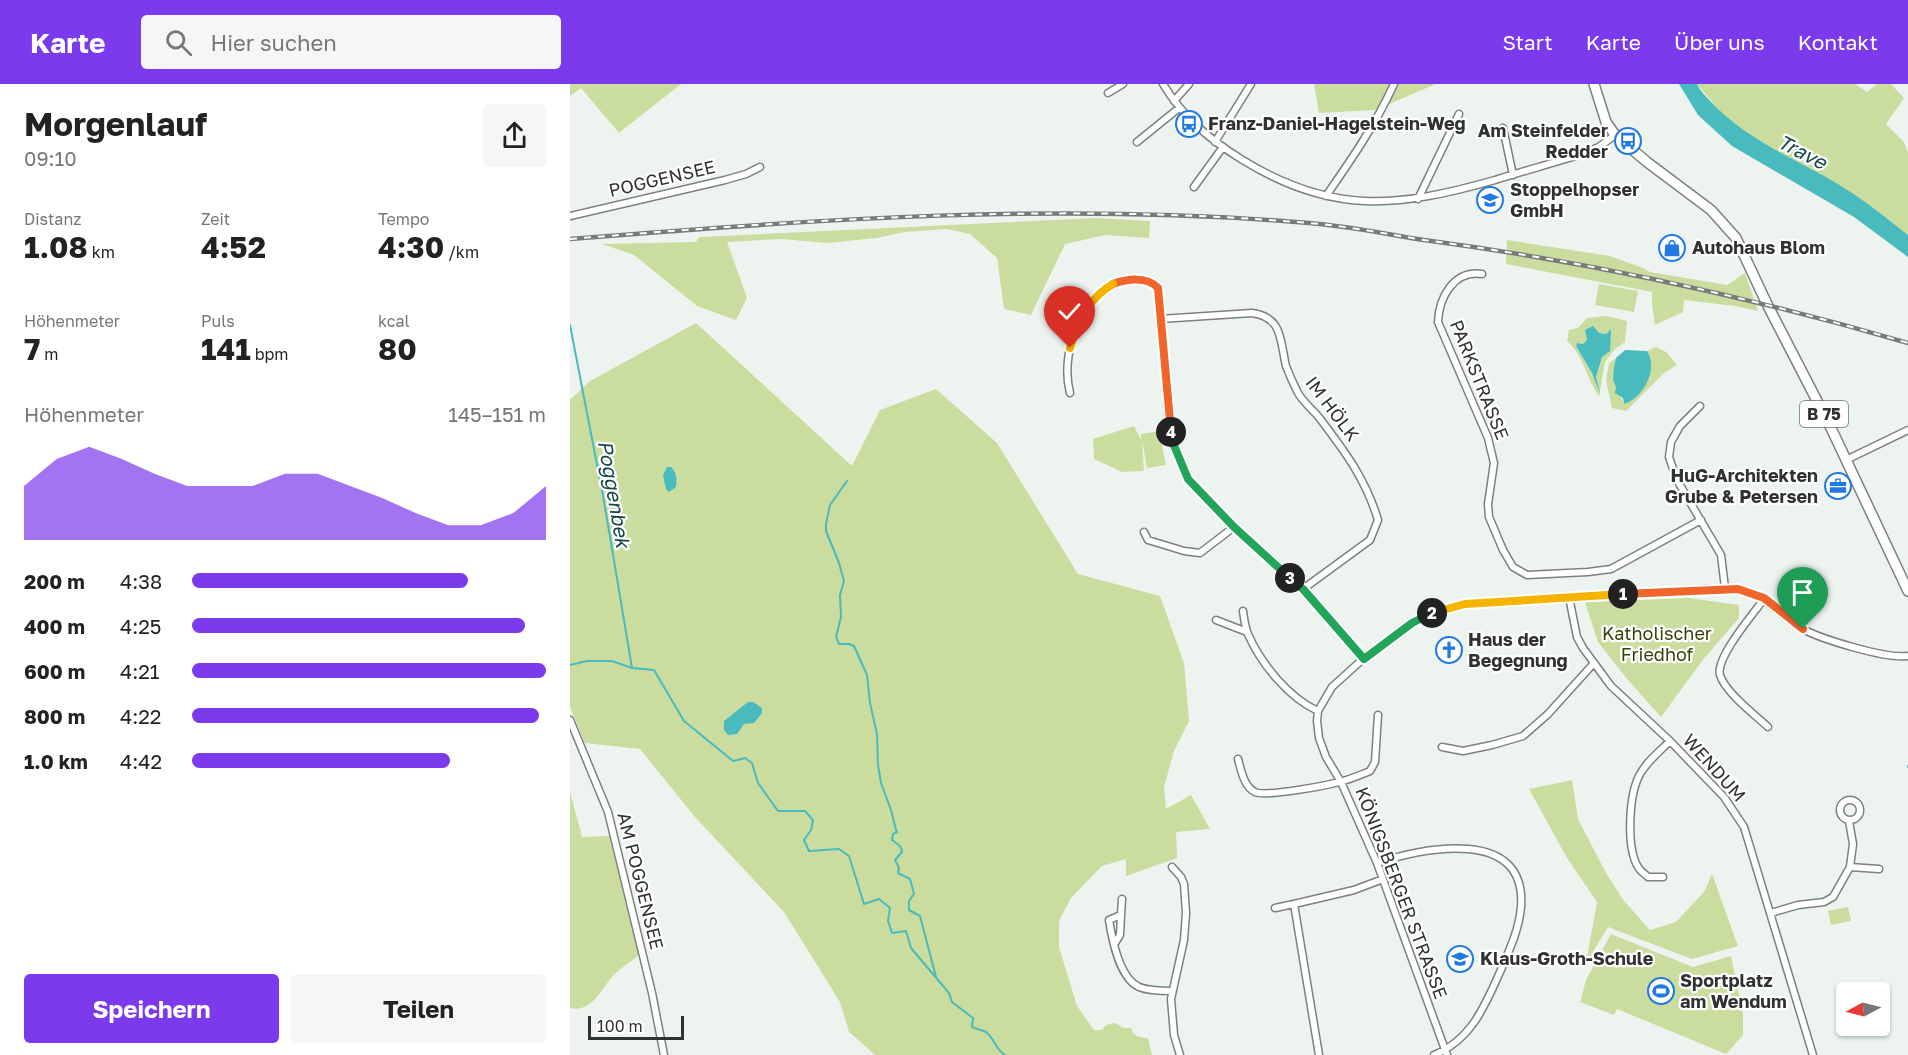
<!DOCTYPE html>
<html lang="de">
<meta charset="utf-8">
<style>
body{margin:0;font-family:"Golos Text",sans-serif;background:#f6f6f6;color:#222;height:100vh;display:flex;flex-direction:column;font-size:22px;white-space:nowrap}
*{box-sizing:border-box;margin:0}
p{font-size:20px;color:#767676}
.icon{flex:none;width:33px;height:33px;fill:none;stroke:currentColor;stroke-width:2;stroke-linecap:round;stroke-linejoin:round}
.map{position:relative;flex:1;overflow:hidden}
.sheet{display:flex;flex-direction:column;background:#fff;width:570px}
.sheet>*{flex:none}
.needle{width:39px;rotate:263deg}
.tools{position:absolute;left:1266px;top:898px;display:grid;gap:12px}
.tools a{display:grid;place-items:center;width:54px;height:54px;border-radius:6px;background:#fff;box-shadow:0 2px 4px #0004;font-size:30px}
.scale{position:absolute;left:18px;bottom:15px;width:96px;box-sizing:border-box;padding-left:6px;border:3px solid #2f3230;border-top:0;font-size:16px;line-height:21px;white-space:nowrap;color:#2f3230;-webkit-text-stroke:4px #fff;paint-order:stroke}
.pin{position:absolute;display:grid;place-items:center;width:51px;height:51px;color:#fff;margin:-62px -26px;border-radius:50% 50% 50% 0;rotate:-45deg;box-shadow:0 0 6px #0007}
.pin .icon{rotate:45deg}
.km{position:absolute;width:30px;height:30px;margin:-15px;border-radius:50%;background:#222;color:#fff;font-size:16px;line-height:30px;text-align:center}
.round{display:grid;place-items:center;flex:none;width:63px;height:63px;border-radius:6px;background:#f6f6f6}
.overview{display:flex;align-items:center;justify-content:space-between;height:102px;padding:0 24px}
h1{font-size:33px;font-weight:700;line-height:45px}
.stats{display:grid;grid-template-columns:repeat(3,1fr);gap:9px;height:102px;padding:6px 24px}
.stats div{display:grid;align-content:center}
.stats b{font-size:30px;font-weight:700}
.stats small{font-size:16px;font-weight:400}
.stats p{font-size:16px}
.chart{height:168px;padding:12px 24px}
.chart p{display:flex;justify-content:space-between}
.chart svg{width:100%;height:108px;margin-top:6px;fill:#7c3aed;opacity:.7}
.cta{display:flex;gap:12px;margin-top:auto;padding:12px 24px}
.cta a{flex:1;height:69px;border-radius:6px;background:#7c3aed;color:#fff;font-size:24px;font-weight:700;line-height:69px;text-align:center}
.cta a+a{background:#f6f6f6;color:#222}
ul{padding:0 24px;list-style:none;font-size:20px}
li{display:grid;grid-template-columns:96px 72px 1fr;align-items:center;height:45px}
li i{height:15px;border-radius:8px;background:#7c3aed}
header{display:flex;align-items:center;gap:36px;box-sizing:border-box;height:84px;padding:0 30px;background:#7c3aed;color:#fff}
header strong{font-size:28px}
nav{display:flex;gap:33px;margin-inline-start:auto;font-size:21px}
.search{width:420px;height:54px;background:#f6f6f6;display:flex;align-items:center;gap:15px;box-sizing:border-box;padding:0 21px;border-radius:6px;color:#767676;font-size:22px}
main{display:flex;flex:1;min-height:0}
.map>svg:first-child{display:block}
</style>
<header>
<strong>Karte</strong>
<div class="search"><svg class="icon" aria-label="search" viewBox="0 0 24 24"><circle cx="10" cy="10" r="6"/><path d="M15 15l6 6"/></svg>Hier suchen</div>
<nav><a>Start</a><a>Karte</a><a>Über uns</a><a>Kontakt</a></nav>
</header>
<main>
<section class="sheet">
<div class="overview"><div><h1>Morgenlauf</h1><p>09:10</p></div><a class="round"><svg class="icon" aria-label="share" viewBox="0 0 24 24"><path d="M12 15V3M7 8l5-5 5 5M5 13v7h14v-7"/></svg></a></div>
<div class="stats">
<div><p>Distanz</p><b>1.08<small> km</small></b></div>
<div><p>Zeit</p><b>4:52</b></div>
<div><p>Tempo</p><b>4:30<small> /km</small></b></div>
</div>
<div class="stats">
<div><p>Höhenmeter</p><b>7<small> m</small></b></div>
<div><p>Puls</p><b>141<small> bpm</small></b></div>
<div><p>kcal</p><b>80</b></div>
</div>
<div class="chart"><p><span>Höhenmeter</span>145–151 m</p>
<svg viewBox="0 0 160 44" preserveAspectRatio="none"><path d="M0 44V22L10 11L20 6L30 11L40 17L50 22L60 22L70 22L80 17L90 17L100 22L110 27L120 33L130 38L140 38L150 33L160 22V44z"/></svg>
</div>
<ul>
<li><b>200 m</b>4:38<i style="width:78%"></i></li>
<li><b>400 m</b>4:25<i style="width:94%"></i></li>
<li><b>600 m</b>4:21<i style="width:100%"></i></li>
<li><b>800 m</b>4:22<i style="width:98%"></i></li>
<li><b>1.0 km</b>4:42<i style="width:73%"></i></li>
</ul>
<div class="cta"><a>Speichern</a><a>Teilen</a></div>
</section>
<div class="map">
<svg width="1338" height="971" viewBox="0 0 1338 971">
<rect width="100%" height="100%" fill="#edf4f0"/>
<path fill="#cadd9f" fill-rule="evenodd" d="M0,0H111L49,49L11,4L0,12Z
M744,0H866L805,26L749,29Z
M1127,0H1285L1297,8L1307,0H1321L1334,14L1316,40L1334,58L1338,69V151L1291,115L1204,67L1167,42L1153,31Z
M526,134L580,137L579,154L536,151L495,160L461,231L434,225L427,174L400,150L377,145L335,148L307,154L257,159L211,155L157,158L177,214L166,236L127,222L64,171L32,160L126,158L129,153Z
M937,156L1040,172L1073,184L1080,188L1157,201L1175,189L1188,227L1165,222L1114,216L1113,228L1085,241L1082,221V208L936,180Z
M1029,200L1068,207L1064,228L1025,221Z
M1036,232L1057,237L1055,258L1045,265L1035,278L1029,312C1016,294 1014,272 997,257L999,246L1008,244L1017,234ZM1041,245L1037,268L1032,273L1026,293L1029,306L1022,289L1006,262L1007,259L1013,260L1017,256L1015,246L1036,250Z
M126,239L282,382L310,326L366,305L427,359L508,490L590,512L614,579L619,637L604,667L594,703L596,725L621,711L640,745L606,748L607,774L556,792V775L532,782L501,814L489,837V863L507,922L524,946H532L536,941L545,939L554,944H561C564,953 569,953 578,954L582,971H305L279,948L270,918L214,828L125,733L70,665L15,659L0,623V316L20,297Z
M1086,263L1096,268L1107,281L1094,289L1056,327L1042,324L1036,296L1039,279L1046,274L1043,296L1054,320L1079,271L1077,267Z
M564,342L571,356V350L589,347L596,381L577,384L572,356L574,387L552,388L524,375L523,355Z
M1119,514L1169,521V534L1132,577L1091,633L1058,596L1028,558L1015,518Z
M1002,696L1008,735L1036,789L1054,817L1080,846L1106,838L1134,808L1142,790L1168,862L1122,875L1038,843L1016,879L1027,818L997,774L959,705Z
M0,708L12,753L39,752L69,871C61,878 50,884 43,892C31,905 22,929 0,924Z
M1278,823L1281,837L1261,841L1258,827Z
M1041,850L1123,883L1161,872L1173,930V951L1156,970L1047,925L1044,931L1010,918L1016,896Z"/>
<path fill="#49babe" d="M1109,0H1127C1130,7 1136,12 1141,18C1178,57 1226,75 1271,102C1295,116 1316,134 1338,151V173L1284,133L1162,62L1128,31Z
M1023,242L1029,249L1036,250L1041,245L1040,267L1032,273L1026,293L1030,310L1022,289L1006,262L1007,259L1013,260L1017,256L1015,246Z
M1055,266L1077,267C1089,285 1073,314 1054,320L1053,314L1045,309L1046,303L1043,296L1044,283L1046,274Z
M97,383H101C107,389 107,395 106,403L99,408L96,405L93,391Z
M178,618H183L192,624V629L184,639L174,640L167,650L158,651L154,646V637Z"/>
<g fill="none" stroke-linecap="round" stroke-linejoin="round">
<path stroke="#49babe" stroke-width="2" d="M0,241L34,417L62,584
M277,397L260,421L256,440V447L269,479L274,497L270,511L271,533L266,553L269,560H279L284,562L297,591L300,619L307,650L308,681L311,699L321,726L326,746L327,748L323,750L322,756C327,760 332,762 332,768L325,776L329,784L328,789L340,795L344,810L339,817V826L350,832L366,893
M0,581L17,577H42L62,584L84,586L114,637L163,677L175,674L182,679L188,699L208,727H235L243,736L241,746L234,756L239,767L269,765L279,772L294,820L309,815L320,824L318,837L322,849L336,847L341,864L379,909L382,918L403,934L402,943C407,945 412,946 416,948C425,955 425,965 435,971
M1338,682V683"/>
<defs>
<path id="street" d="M593,0C613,33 639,55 671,75C761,131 827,124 925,96C954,87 983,79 1012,70L1029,63L1045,51
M538,9L553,0
M604,17L619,0
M933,44L943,91
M567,58L609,24
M645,58L681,0
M624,103L653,63
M756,112C781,76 806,40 824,0
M848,115L889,30
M0,132L155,96L176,90L190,83
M912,190C884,186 869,213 868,238L918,354L924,379L918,420L919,433L933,466L943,483L957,491L1018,488L1041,485L1131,436
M590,235L682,229C713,233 710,257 716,282C719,290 723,299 727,307C732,318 744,326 751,336C776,369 796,396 808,436L800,456L733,505
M500,309C488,263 518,191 573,196C581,197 588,201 589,209L598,331L602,359L618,395L664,443L733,505L793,575
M1130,322L1110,342L1101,358L1099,373L1107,396L1151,471L1155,504
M1276,376L1338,346
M574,448L578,456L614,467L630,469L664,443
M999,513L1007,553L1013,564L1041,602L1100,657L1154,713L1174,743L1243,971
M1194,515C1184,529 1145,574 1150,591C1155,608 1185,631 1198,643
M673,527C674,535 675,543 678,550C691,580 719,614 748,627
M646,536L677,548
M0,636L38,728L82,909L94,971
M872,663L893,667L922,661L953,652L978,630L1024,579
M668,675C671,686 674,703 685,708C695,713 754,702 769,698C779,696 790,691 800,687L805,678L808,631
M1270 726a10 10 0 1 1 20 0a10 10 0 1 1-20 0Z
M807,779C853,764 957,742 951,823C949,846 939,867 930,888C915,922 901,956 864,971
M602,783L611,793L614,800L616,829L614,856L601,915L604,951L610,971
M1280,783L1309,785
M1093,793H1078C1075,790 1070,787 1068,783C1056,763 1059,712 1069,692C1076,678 1089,668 1100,657
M705,824L724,820
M1201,829L1228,821L1254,818L1263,813L1280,783L1283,760L1279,737
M551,831L552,815
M545,859L550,851L551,831L539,836C542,855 549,894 569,903C579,907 591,907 602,907
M749,971L724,820L784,806L813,795
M877,971L807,779L771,698L756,673L749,654L747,637L748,627L762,603L793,575L848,536L869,527L895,520L1155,504C1192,505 1202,526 1231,544C1250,555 1316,575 1338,572"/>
<path id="primary" d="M1024,0L1036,38L1045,51L1077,78L1141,126L1166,154L1197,220L1261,344L1338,507"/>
</defs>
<use href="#street" stroke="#7b827e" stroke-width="9"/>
<use href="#primary" stroke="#7b827e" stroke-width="12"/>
<use href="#street" stroke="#fff" stroke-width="6"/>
<use href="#primary" stroke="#fff" stroke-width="9"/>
<defs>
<path id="rail" d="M0,155C246,135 493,118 739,139C778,142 816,150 854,156C1020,178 1177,212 1338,259"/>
</defs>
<use href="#rail" stroke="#777b79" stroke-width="4.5"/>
<use href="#rail" stroke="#fff" stroke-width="2" stroke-dasharray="7" stroke-linecap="butt"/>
</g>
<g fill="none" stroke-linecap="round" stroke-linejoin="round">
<defs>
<path id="split-1" d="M1053,510L1168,505L1194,514L1233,545"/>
<path id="split-2" d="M862,529L895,520L1053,510"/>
<path id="split-3" d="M720,494L733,505L794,575L842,539L862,529"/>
<path id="split-4" d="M601,348L603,359L618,395L664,443L720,494"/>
<path id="split-5" d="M543,200C557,195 577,192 588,204L601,348"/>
<path id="split-6" d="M500,264C507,238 520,213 543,200"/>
</defs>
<use href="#split-1" stroke="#fff" stroke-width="12"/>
<use href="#split-2" stroke="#fff" stroke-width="12"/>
<use href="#split-3" stroke="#fff" stroke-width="12"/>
<use href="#split-4" stroke="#fff" stroke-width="12"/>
<use href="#split-5" stroke="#fff" stroke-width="12"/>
<use href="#split-6" stroke="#fff" stroke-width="12"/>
<use href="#split-1" stroke="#f0652b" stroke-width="8"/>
<use href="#split-2" stroke="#f5b400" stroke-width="8"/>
<use href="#split-3" stroke="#22a559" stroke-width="8"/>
<use href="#split-4" stroke="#22a559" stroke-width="8"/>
<use href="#split-5" stroke="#f0652b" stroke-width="8"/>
<use href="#split-6" stroke="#f5b400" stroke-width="8"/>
</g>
<defs>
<symbol id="bus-ring" viewBox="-11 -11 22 22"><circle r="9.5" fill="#fff" stroke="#2179e3" stroke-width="1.5"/><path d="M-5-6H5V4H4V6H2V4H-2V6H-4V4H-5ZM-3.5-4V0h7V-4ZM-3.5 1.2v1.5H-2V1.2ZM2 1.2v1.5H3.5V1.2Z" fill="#2179e3"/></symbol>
<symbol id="school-ring" viewBox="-11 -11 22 22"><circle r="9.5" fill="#fff" stroke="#2179e3" stroke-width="1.5"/><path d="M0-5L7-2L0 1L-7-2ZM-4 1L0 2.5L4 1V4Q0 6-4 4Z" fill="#2179e3"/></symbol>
<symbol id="shop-ring" viewBox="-11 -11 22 22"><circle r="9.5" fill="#fff" stroke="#2179e3" stroke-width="1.5"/><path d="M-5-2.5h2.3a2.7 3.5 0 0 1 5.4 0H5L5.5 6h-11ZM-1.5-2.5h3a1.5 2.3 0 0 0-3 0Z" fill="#2179e3"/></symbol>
<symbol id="office-ring" viewBox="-11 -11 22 22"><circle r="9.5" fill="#fff" stroke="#2179e3" stroke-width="1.5"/><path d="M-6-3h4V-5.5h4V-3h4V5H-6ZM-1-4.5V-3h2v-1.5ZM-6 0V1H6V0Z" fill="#2179e3"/></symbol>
<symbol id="church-ring" viewBox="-11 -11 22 22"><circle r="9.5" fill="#fff" stroke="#2179e3" stroke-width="1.5"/><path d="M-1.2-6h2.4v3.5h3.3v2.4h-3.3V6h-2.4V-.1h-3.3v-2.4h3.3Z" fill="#2179e3"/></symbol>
<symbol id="stadium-ring" viewBox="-11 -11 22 22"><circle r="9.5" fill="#fff" stroke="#2179e3" stroke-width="1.5"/><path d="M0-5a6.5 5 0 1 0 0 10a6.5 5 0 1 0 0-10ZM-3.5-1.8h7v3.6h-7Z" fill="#2179e3"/></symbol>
</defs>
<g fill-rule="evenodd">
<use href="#bus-ring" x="604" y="25" width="30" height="30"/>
<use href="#bus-ring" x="1043" y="42" width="30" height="30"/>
<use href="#school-ring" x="905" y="101" width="30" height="30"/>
<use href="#shop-ring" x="1087" y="149" width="30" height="30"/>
<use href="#office-ring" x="1253" y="387" width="30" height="30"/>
<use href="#church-ring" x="864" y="551" width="30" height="30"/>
<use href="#school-ring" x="875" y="860" width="30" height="30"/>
<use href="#stadium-ring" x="1076" y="892" width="30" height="30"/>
</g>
<g text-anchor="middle" stroke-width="4.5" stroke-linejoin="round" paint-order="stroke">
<rect fill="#fff" stroke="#6d706e" stroke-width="1.5" x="1230" y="317" width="48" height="26" rx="4.5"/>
<g font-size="16" font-weight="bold" fill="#2f3230">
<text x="1254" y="336">B 75</text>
</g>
<g font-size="18" font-weight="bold" fill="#2f3230" stroke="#fff" text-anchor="start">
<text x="638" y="46">Franz-Daniel-Hagelstein-Weg</text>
<text x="1038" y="53" text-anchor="end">Am Steinfelder<tspan x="1038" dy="21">Redder</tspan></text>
<text x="940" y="112">Stoppelhopser<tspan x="940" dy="21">GmbH</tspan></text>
<text x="1122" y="170">Autohaus Blom</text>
<text x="1248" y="398" text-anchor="end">HuG-Architekten<tspan x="1248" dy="21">Grube &amp; Petersen</tspan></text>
<text x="898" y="562">Haus der<tspan x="898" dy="21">Begegnung</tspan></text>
<text x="910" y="881">Klaus-Groth-Schule</text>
<text x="1110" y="903">Sportplatz<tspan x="1110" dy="21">am Wendum</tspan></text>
</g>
<g font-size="18" fill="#2f3230" stroke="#fff">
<text transform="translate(92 95) rotate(-13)" y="6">POGGENSEE</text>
<text transform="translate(909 296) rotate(68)" y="6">PARKSTRASSE</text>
<text transform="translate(762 325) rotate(53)" y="6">IM HÖLK</text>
<text transform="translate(1144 684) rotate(48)" y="6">WENDUM</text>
<text transform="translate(70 797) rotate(76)" y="6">AM POGGENSEE</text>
<text transform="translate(831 809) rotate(69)" y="6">KÖNIGSBERGER STRASSE</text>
</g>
<g font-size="18" fill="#344108" stroke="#fff">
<text x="1087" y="556">Katholischer<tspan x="1087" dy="21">Friedhof</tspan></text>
</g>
<g font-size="20" font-style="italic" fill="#154749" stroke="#fff">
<text transform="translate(1232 68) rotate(27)" y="7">Trave</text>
<text transform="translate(44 410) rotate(80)" y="7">Poggenbek</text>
</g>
</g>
</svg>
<div class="tools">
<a><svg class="needle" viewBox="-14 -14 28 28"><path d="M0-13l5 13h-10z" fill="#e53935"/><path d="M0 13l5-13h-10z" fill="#767676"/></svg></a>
</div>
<div class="scale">100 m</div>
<div class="pin" style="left:1233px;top:545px;background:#1e9e55"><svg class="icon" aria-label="arrive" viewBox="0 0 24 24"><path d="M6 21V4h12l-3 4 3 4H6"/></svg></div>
<div class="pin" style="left:500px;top:264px;background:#d93025"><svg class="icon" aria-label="check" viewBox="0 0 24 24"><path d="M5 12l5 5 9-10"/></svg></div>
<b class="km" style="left:1053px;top:510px">1</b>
<b class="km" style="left:862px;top:529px">2</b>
<b class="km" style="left:720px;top:494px">3</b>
<b class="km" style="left:601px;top:348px">4</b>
</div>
</main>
